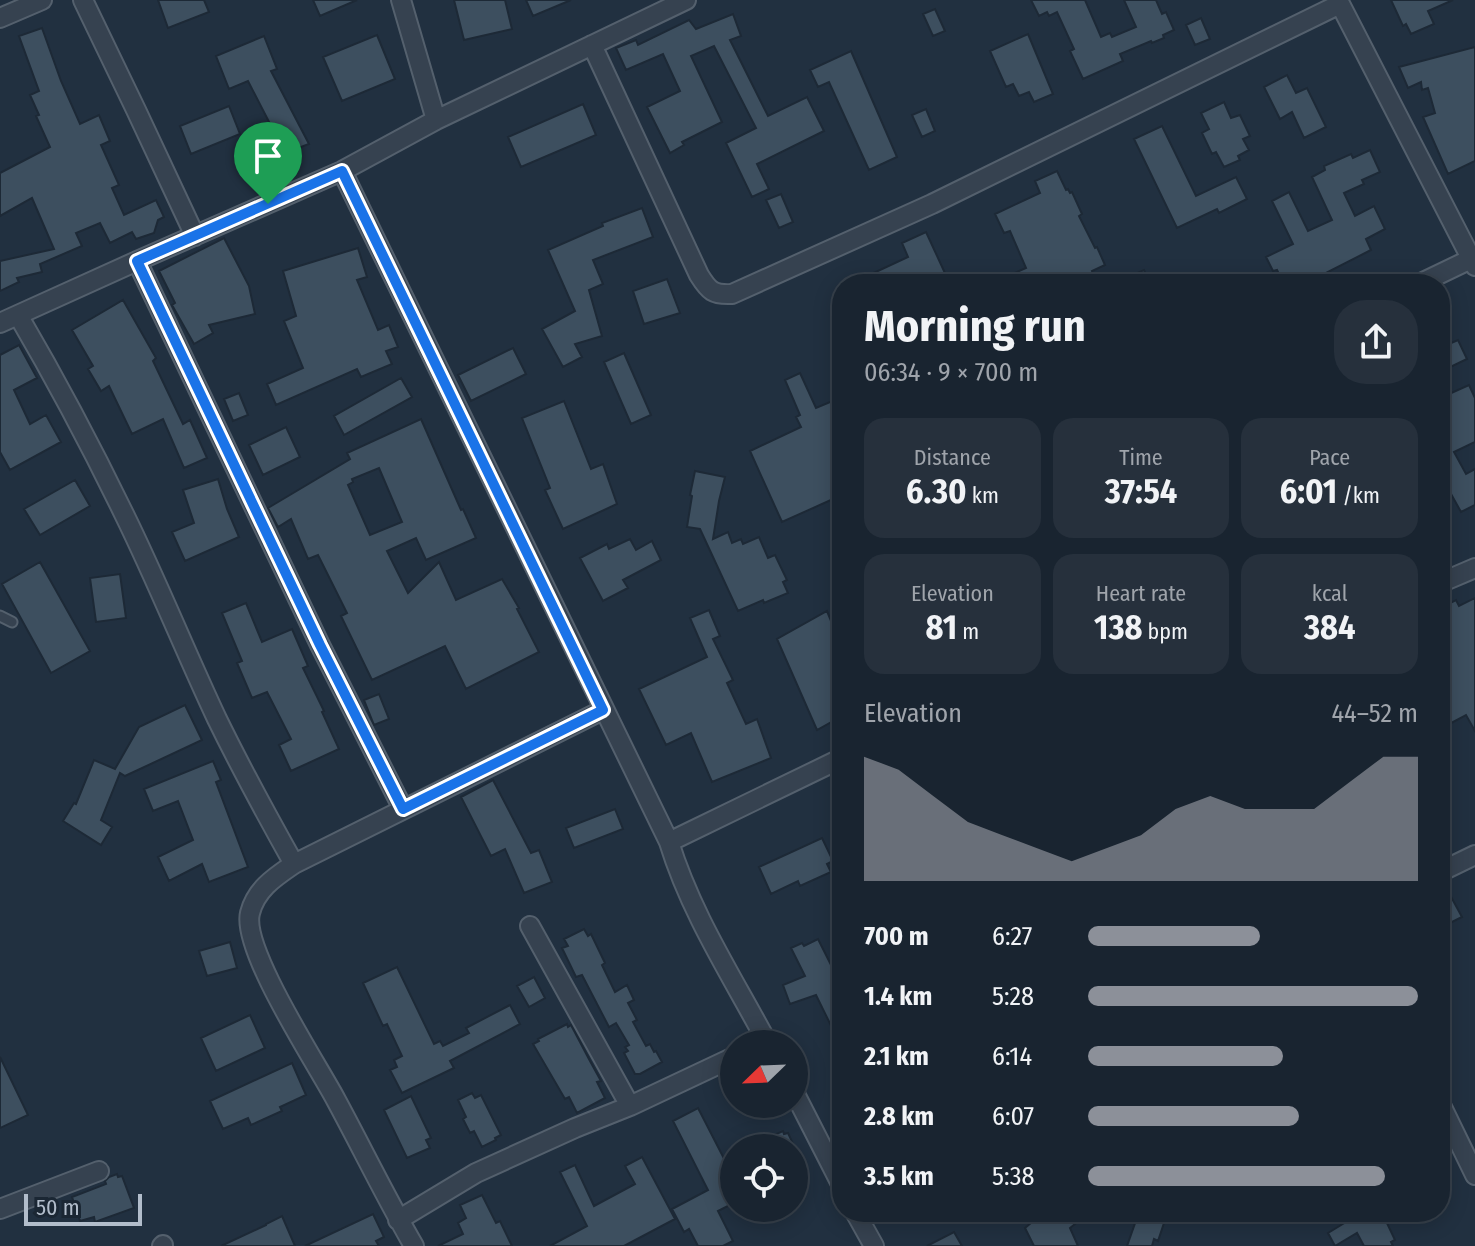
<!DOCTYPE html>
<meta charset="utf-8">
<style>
body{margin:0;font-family:"Fira Sans Condensed",sans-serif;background:#26303c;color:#f1f3f6;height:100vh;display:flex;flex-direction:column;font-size:30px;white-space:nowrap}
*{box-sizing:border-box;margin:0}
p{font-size:26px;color:#9fa4ab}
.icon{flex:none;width:44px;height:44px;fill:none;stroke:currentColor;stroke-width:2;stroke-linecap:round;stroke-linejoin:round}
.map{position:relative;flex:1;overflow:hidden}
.side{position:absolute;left:832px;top:274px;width:618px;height:948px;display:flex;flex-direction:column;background:#192430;border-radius:32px;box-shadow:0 4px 20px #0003,0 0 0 2px #37414c}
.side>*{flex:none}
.needle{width:52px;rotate:247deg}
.controls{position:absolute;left:720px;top:1030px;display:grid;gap:16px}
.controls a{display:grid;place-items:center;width:88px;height:88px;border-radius:50%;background:#192430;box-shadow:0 4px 20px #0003,0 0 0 2px #37414c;font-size:40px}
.scale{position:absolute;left:24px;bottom:20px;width:118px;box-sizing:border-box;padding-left:8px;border:4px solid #b2bdcb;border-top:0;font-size:22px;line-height:28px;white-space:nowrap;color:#b2bdcb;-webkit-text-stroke:6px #1b2734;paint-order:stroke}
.pin{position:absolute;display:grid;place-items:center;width:68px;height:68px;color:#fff;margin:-82px -34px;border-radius:50% 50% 50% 0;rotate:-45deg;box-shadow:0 0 8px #0007}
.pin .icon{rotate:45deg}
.round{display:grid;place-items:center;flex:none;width:84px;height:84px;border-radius:32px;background:#26303c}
.head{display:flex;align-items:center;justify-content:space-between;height:136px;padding:0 32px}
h1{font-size:44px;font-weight:700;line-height:60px}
.figures{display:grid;grid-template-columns:repeat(3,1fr);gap:12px;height:136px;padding:8px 32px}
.figures div{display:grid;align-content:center;border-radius:20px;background:#26303c;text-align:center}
.figures b{font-size:34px;font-weight:700}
.figures small{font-size:22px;font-weight:400}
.figures p{font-size:22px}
.chart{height:224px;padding:16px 32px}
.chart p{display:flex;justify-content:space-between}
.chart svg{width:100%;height:144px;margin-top:8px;fill:#8c9099;opacity:.7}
ul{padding:0 32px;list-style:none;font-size:26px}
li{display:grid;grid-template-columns:128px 96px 1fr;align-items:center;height:60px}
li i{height:20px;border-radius:10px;background:#8c9099}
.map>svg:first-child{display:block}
</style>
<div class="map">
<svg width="1475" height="1246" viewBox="0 0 1475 1246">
<rect width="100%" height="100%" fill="#213040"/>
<path fill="#3d4f5f" stroke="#1d2936" stroke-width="2" fill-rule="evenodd" d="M158,0H204L209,12L168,28Z
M313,0H357L320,16Z
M454,0H505L512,29L464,40Z
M526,0H571L533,16Z
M1031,0H1085L1101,37L1110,33L1112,37L1136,27L1124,0H1156L1162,14L1166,12L1174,30L1163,35L1164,38L1152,43L1151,41L1120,54L1123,61L1083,79L1070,51L1074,49L1057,12L1049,16L1047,12L1039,16Z
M1391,0H1453L1428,11L1434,24L1411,34L1406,24L1403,26Z
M935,9L945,31L933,36L923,14Z
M733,14L741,36L730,40L768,116L807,97L824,131L757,164L769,189L752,197L726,143L756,128L714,46L691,56L722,122L682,142L684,145L670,153L647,107L680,91L663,54L626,70L616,48L636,40L638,45L689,20L696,29Z
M1201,18L1210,39L1195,45L1186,25Z
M42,28L61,81L80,124L99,115L110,141L101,145L119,185L112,188L124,215L156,200L164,217L158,220L154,233L136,239L132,232L110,243L100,223L76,233L82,246L40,264L42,272L17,278L19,282L0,291V261L54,249L32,198L0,216V173L50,147L36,116L39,115L30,95L39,91L19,36Z
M1028,34L1053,94L1034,102L1029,92L1019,96L1013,84L1006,87L990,51Z
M377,35L395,79L342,101L323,57Z
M264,36L277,69L271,71L309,144L285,153L248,81L229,89L216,56Z
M1475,47V161L1448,174L1423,117L1435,113L1428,88L1422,90L1421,82L1408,88L1399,67Z
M851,51L897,157L869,170L829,82L818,87L810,70Z
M1287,75L1296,93L1307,88L1326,127L1304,138L1292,112L1280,119L1264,87Z
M1224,102L1231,118L1240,115L1250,136L1243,139L1249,150L1238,156L1240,160L1224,167L1216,152L1212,154L1202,133L1209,129L1201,113Z
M583,104L596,135L521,167L508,137Z
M229,106L240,134L191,154L180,126Z
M926,109L935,131L922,137L912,115Z
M1162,126L1196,196L1236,177L1247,199L1219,213L1217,209L1177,228L1134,139Z
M1370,150L1380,172L1362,180L1364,184L1344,193L1355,216L1374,206L1385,229L1366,239L1371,250L1318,277L1319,280L1311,284H1284L1277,270L1273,271L1266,257L1293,244L1272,201L1289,192L1308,231L1332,220L1312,177L1325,170L1324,166L1351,154L1353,158Z
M1057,171L1066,190L1068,189L1070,193L1072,192L1082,214L1079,216L1095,248L1097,247L1105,265L1092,271L1097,284H990L1026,268L1010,231L1004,233L995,214L1040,193L1035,181Z
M781,194L793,222L779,228L766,200Z
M642,208L653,237L593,260L603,284L589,290L602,336L575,344L582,357L563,367L542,329L575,311L548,250L603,226L602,223Z
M926,232L950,284H850L908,257L902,243Z
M224,238L249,286L255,314L209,325L213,333L194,344L172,305L175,303L159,271Z
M358,248L367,277L357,280L378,330L389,325L398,347L386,351L392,364L361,377L357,369L276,405L267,384L303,368L284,321L296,316L283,271Z
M1144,270L1150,284H1113Z
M667,279L680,313L644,324L633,291Z
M123,300L156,358L153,361L183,424L190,420L207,458L184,468L163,419L132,434L109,386L101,391L88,369L93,366L72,330Z
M1440,326L1449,344L1458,340L1467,359L1440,372Z
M19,345L37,378L14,390L30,424L46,415L61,442L10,470L0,452V355Z
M513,348L526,374L471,401L458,375Z
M624,353L651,415L631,424L604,362Z
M800,373L816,408L842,397V495L782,522L750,451L801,427L796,417L800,415L785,380Z
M401,378L412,397L344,435L334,416Z
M1469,385L1475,398V442L1454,452L1466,474L1475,469V505L1461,512L1440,474V464L1444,461L1442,457L1440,458V398Z
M239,393L248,415L233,421L224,399Z
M564,401L591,469L603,464L617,504L563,529L545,490L550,488L522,418Z
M421,419L461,510L463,509L476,538L426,560L416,538L387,551L408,593L439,562L456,600L502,579L519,608L517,609L539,652L466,689L445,646L372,680L341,616L347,613L318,555L308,559L291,519L278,527L268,508L350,459L347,453ZM379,468L402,522L370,535L348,485L353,482L352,479Z
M286,427L300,457L263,475L249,445Z
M695,471L725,477L719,501L713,539L728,532L732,543L741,539L743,544L759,537L768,558L775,555L787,580L783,582L788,593L764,603L763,600L738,611L700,529L687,527L692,496L690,495Z
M218,479L227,509L239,537L185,561L172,532L194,523L183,490Z
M75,480L90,506L40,535L24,509Z
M630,539L636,550L652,541L661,560L623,580L628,588L603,601L580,558L607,544L609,549Z
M40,562L90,651L51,673L2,584Z
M120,574L126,618L96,622L90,578Z
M1475,598V731L1466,715L1440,729V608L1456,600L1459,606Z
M246,603L262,642L292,629L308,666L303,668L324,711L322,712L339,749L291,771L279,745L291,739L267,692L252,698L237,663L242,661L222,613Z
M709,610L720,636L713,639L733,680L727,683L746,724L757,719L771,758L712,782L691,733L666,745L639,689L707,657L690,618Z
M827,611L842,648V716L817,730L777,639Z
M379,694L389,719L374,725L364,700Z
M185,705L202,740L125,776L120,773L101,820L112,827L101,845L63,821L74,803L76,804L94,760L115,769L139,727Z
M213,761L221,780L216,782L248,867L209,882L202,864L169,881L158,857L193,840L178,801L153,811L144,789Z
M493,780L531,853L539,850L552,882L524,893L505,849L491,856L461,797Z
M615,809L623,829L574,848L566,828Z
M822,838L833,861L827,864L831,872L800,886L798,881L771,894L759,867Z
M1449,893L1462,917L1440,928V898Z
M584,929L588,936L591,934L605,963L602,965L615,992L627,985L634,1000L628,1003L637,1020L633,1022L646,1046L650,1044L654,1052L656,1051L662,1062L640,1074H635L624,1053L628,1051L625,1047L629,1045L616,1023L609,1027L582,975L576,977L562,948L568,946L564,939Z
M818,939L836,975L842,972V1048L816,995L790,1004L783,985L805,976L791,948L802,943L804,946Z
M230,942L237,968L207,976L199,951Z
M397,967L434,1044L440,1041L443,1046L469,1033L466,1028L510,1005L520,1024L450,1061L454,1068L402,1093L390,1070L397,1067L394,1060L402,1056L387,1024L383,1026L363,983Z
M534,977L545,998L529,1007L517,986Z
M250,1015L265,1048L216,1071L201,1038Z
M567,1024L568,1027L571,1025L590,1061L601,1081L597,1082L605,1098L577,1113L569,1097L565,1099L533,1044L539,1041L538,1039Z
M0,1057L28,1115L0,1128Z
M292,1063L306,1095L280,1107L282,1111L251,1125L248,1118L223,1129L210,1101Z
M472,1093L475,1098L481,1095L501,1135L495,1138L496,1140L482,1147L474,1131L470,1133L463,1119L466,1117L458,1100Z
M411,1096L431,1138L426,1140L430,1148L407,1158L384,1110Z
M698,1108L734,1178V1203L718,1211L733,1241L723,1246H698L689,1229L684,1232L672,1209L708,1190L673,1121Z
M783,1131L784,1134L788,1133L795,1148H769L765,1139Z
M642,1157L675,1219L624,1246H550L587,1226L560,1172L575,1165L594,1206L635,1184L625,1166Z
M117,1174L118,1177L122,1176L134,1208L95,1222L94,1217L80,1221L72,1197L106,1184L105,1181L109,1177Z
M482,1195L496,1223L500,1221L512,1246H438L463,1234L458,1223L466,1218L460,1205Z
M1044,1212H1090L1070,1228L1078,1246H1034L1025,1228Z
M1139,1212H1161L1167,1214L1158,1241L1154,1239L1152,1246H1127Z
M1347,1212H1406L1386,1221L1395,1240L1391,1242L1393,1246H1364L1357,1233L1335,1246L1328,1233L1351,1219Z
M373,1214L384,1237L376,1241L379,1246H305Z
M282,1216L295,1246H221L266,1225V1224Z
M954,1232L962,1246H927Z"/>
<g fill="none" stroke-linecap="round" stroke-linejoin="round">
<defs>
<path id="service" d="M0,616L12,622"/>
<path id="minor" d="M83,0L136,110L195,236
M401,0L436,120
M1338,0L1475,266
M0,18L42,0
M592,45L699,275C709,291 713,295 732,294L932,204L1340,4
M342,171L669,842C691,914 733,978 768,1044
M137,261L320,645L403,809
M1419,284L1471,259
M18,315C56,380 91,446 124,514C157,581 185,651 217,719C241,768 267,816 294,864
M0,323L137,261L342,171L436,120L686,0
M1440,583L1475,568
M669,842L842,758
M1440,872L1475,855
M530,926L630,1106
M794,1092L842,1186
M1440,1103L1475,1175
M0,1209L99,1171
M855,1212L874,1246
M398,1220L476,1173L575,1128L630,1106L734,1057
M162,1246L163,1245
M414,1246C386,1198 362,1148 336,1100C317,1064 241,949 250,913C256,889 275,877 294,864L603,710"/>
</defs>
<use href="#service" stroke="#54606d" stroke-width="13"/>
<use href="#minor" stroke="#54606d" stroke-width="22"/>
<use href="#service" stroke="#364250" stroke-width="9"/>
<use href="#minor" stroke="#364250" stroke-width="18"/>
</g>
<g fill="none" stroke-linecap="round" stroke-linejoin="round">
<defs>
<path id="route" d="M342,171L603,710L403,809L320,645L137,261Z"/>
</defs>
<use href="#route" stroke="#fff" stroke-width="16"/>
<use href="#route" stroke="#1a73e8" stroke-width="10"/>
</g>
</svg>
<div class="controls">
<a><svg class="needle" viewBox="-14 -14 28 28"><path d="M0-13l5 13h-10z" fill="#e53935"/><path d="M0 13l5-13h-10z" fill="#9fa4ab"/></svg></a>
<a><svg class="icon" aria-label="locate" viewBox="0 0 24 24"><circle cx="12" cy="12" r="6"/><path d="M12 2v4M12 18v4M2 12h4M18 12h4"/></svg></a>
</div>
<div class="scale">50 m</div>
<div class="pin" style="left:268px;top:204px;background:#1e9e55"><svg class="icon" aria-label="arrive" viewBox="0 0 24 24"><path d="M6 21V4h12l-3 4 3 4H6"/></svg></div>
<section class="side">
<div class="head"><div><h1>Morning run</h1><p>06:34 · 9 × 700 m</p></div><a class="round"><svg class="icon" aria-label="share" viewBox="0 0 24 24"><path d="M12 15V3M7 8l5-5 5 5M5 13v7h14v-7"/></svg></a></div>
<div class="figures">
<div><p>Distance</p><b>6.30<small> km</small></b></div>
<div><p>Time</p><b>37:54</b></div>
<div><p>Pace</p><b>6:01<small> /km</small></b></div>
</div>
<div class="figures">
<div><p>Elevation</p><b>81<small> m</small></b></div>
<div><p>Heart rate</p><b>138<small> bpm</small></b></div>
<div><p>kcal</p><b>384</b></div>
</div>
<div class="chart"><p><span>Elevation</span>44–52 m</p>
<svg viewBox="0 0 160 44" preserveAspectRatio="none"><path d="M0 44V6L10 10L20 18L30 26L40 30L50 34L60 38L70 34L80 30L90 22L100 18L110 22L120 22L130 22L140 14L150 6L160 6V44z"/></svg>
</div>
<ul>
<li><b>700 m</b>6:27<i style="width:52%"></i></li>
<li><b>1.4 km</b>5:28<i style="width:100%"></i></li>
<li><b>2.1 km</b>6:14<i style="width:59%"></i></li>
<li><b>2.8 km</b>6:07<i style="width:64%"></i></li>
<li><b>3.5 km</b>5:38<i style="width:90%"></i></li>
</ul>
</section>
</div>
